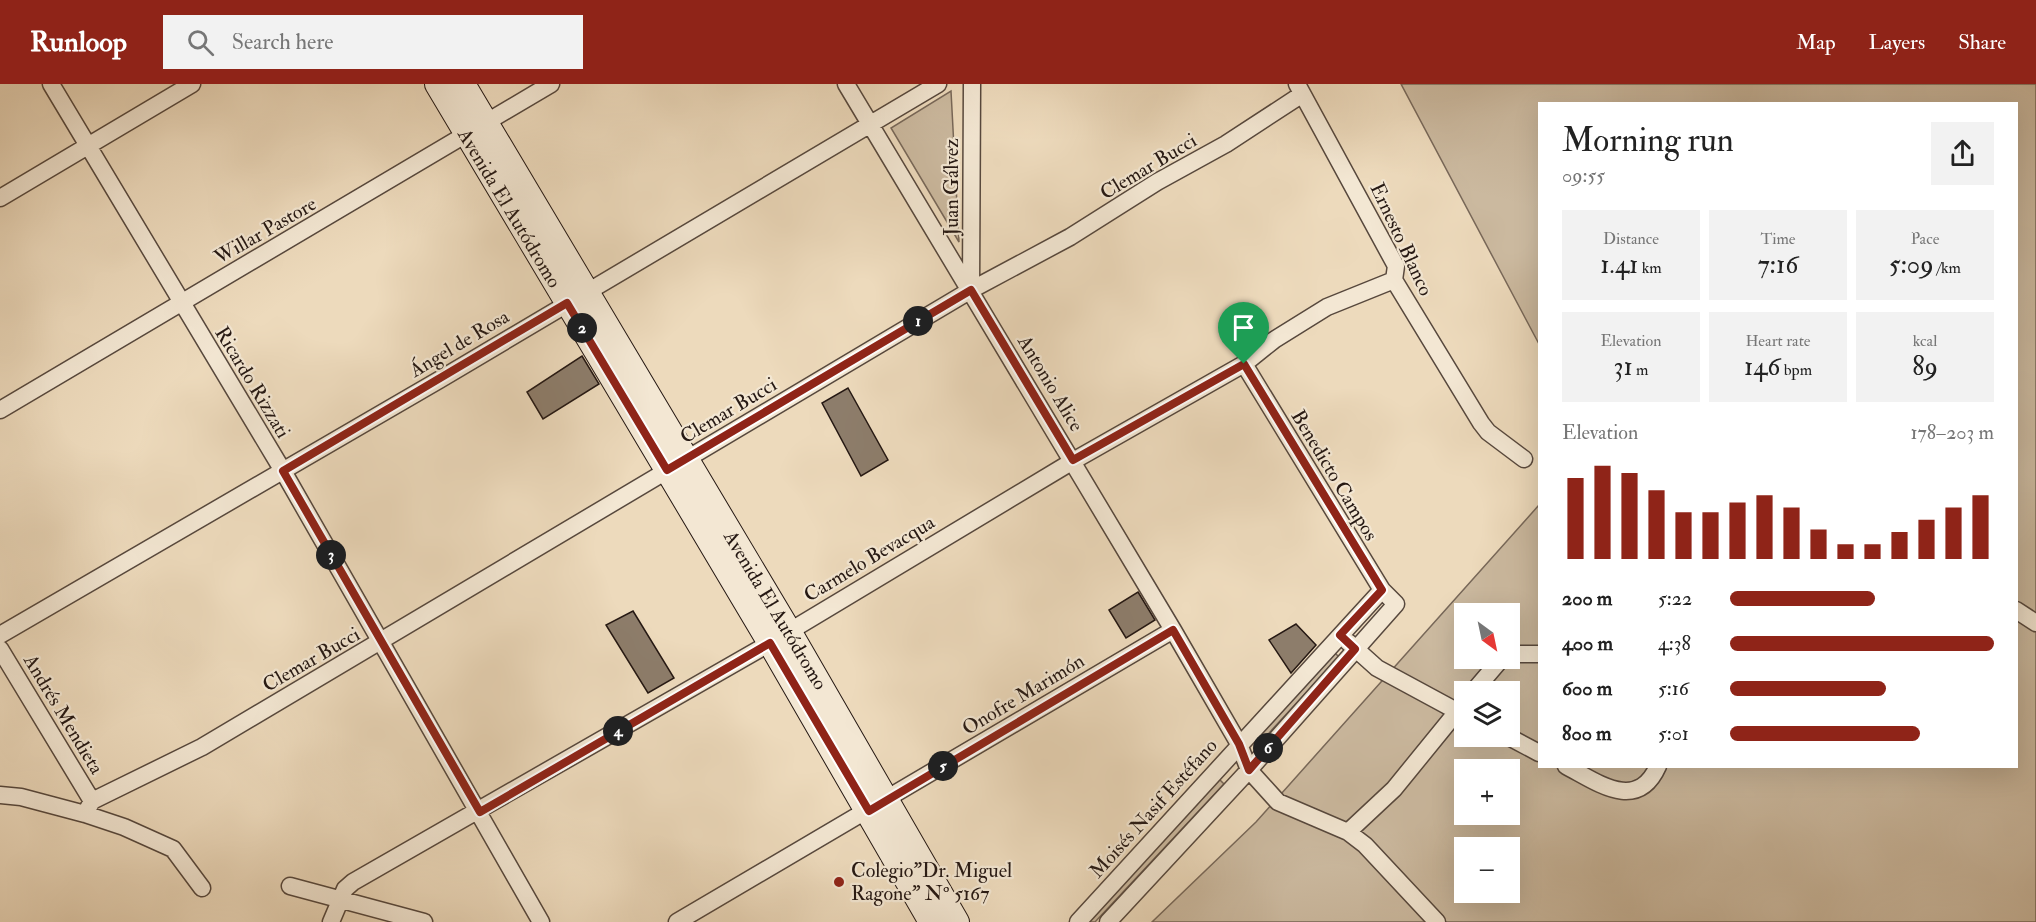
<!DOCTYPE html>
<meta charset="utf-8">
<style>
body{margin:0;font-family:"IM FELL Double Pica",serif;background:#f2f2f2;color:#222;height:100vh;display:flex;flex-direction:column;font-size:22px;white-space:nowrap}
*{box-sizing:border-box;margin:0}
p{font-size:20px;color:#767676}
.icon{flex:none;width:33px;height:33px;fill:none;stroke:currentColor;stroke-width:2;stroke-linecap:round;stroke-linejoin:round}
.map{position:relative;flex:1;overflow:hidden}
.side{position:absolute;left:1538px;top:18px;width:480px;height:666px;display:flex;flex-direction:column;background:#fff;border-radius:0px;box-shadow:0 6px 24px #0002}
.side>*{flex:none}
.needle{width:39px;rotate:147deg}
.fabs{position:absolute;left:1454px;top:519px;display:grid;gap:12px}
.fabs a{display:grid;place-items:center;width:66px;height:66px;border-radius:0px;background:#fff;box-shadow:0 6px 24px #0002;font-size:30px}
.pin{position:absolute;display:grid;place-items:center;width:51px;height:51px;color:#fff;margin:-62px -26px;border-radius:50% 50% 50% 0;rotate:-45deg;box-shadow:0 0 6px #0007}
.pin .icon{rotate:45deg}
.km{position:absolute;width:30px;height:30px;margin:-15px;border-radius:50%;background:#222;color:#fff;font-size:16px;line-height:30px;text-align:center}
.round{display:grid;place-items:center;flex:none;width:63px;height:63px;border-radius:0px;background:#f2f2f2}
.head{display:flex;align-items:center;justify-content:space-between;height:102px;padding:0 24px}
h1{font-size:33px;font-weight:600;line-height:45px}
.metrics{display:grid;grid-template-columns:repeat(3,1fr);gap:9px;height:102px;padding:6px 24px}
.metrics div{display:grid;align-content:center;border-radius:0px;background:#f2f2f2;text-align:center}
.metrics b{font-size:26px;font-weight:600}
.metrics small{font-size:16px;font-weight:400}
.metrics p{font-size:16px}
.chart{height:168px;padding:12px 24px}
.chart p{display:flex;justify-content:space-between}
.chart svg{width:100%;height:108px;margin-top:6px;stroke:#8f2418;stroke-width:6}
ul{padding:0 24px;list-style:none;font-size:20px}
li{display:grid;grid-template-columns:96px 72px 1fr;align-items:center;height:45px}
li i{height:15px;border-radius:8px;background:#8f2418}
header{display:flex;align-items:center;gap:36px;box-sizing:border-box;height:84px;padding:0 30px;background:#8f2418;color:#fff}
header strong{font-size:28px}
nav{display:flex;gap:33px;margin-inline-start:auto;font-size:21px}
.search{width:420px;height:54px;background:#f2f2f2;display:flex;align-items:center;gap:15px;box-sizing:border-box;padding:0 21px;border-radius:0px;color:#767676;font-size:22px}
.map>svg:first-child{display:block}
</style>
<header>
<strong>Runloop</strong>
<div class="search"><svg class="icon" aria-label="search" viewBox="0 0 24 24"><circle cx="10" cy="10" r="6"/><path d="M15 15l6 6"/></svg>Search here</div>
<nav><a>Map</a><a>Layers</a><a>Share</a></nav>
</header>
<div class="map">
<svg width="2036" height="838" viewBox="0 0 2036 838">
<rect width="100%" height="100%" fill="#eddabc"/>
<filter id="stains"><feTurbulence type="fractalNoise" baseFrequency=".00333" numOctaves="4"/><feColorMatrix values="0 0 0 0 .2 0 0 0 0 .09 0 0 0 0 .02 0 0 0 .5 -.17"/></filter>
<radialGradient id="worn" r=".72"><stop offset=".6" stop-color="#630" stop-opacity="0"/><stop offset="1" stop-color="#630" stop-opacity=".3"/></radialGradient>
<path fill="#cbb99f" stroke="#786859" stroke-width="1.5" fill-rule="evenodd" d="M1401,0H2036V838H1152L1256,738L1539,421V682H2016V20H1539V260ZM1464,530H1509V574H1464ZM1464,608H1509V652H1464ZM1464,686H1509V730H1464ZM1464,764H1509V808H1464Z
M951,7L959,158L891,44Z
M1334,568L1339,573L1258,661L1253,657Z
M1218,694L1224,700L1095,838H1083Z"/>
<path fill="#8d7d6b" stroke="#251813" stroke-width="1.5" d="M582,272L599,300L543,335L527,308Z
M848,304L888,376L861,392L822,319Z
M1138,508L1155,536L1126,554L1109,526Z
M633,527L674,594L648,609L606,541Z
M1296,540L1316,561L1291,589L1269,556Z"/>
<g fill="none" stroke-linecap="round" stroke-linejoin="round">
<defs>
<path id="street" d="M51,0L283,387L541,838
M846,0L1173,546L1239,660L1249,686L1278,718L1348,748L1394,705L1464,619
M1297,0L1396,182L1394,196L1481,339L1488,348L1524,375
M0,114L192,0
M971,205L972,0
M0,326L551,0
M2016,526L2036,539
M0,551L439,296L938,0
M1348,558L1377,584L1464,631
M0,565L92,717
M1509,570H1539
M1473,608L1502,574
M1507,652L1539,669
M1566,682C1597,698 1637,729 1658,682
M0,711L21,713L85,730L124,743L173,765L202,804
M85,730L92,717L202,663L971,206L1070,153L1157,98L1226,60L1301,11
M1348,748L1365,761L1437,838
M290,802L424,838
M331,838L345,805L353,798L770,559L1073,377L1244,280L1274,256L1327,223L1394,196
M677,838L1173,546
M1078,838L1382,506
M1108,838L1249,686L1396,520L1382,506L1244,280"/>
<path id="secondary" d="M437,0L770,559L931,838
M463,0L789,547L957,838"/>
</defs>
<use href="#street" stroke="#57483d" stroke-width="19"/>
<use href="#secondary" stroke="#251813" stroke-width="26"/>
<use href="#street" stroke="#f3e7d3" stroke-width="16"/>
<use href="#secondary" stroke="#f3e7d3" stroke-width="24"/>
</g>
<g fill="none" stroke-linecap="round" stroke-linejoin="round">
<defs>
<path id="route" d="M971,206L1073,376L1244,280L1382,506L1340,551L1355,565L1249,686L1239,660L1173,546L869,727L770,559L480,728L283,387L567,219L667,386Z"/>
</defs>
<use href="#route" stroke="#fff" stroke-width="12"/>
<use href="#route" stroke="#8f2418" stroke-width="8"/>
</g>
<circle fill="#8f2418" stroke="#f3e7d3" stroke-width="2" cx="839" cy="798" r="6"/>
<g text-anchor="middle" stroke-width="4.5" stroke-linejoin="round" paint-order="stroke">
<g font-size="20" fill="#251813" stroke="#f3e7d3">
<text transform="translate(1148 82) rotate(-31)" y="7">Clemar Bucci</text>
<text transform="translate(951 103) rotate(-90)" y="7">Juan Gálvez</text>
<text transform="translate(510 124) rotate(59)" y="7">Avenida El Autódromo</text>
<text transform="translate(265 146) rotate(-30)" y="7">Willar Pastore</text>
<text transform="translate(1402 155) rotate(65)" y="7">Ernesto Blanco</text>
<text transform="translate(459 259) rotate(-31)" y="7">Ángel de Rosa</text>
<text transform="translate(253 298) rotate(59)" y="7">Ricardo Rizzati</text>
<text transform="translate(1051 299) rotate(59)" y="7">Antonio Alice</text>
<text transform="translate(728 326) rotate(-31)" y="7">Clemar Bucci</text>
<text transform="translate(1335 391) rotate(59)" y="7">Benedicto Campos</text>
<text transform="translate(869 474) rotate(-31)" y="7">Carmelo Bevacqua</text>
<text transform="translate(776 526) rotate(59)" y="7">Avenida El Autódromo</text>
<text transform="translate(311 575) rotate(-30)" y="7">Clemar Bucci</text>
<text transform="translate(1023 610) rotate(-31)" y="7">Onofre Marimón</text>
<text transform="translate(64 630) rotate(59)" y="7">Andrés Mendieta</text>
<text transform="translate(1153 724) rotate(-48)" y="7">Moisés Nasif Estéfano</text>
</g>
<g font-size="20" fill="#251813" stroke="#f3e7d3" text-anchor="start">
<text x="851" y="793">Colegio"Dr. Miguel<tspan x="851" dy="23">Ragone" Nº 5167</tspan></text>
</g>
</g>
<rect width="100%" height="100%" filter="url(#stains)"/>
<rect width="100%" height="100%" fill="url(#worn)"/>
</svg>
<div class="fabs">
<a><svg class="needle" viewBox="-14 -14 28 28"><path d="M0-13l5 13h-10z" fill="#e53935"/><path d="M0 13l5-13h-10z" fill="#767676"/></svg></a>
<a><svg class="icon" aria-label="layers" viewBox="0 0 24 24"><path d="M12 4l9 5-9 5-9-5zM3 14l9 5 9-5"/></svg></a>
<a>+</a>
<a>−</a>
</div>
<div class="pin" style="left:1244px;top:280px;background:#1e9e55"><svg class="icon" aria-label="arrive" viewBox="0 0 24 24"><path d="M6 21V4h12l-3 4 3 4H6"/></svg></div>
<b class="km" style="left:918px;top:237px">1</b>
<b class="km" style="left:582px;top:244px">2</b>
<b class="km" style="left:331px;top:471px">3</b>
<b class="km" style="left:618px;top:647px">4</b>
<b class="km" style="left:943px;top:682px">5</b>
<b class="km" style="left:1268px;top:664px">6</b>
<section class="side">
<div class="head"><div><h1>Morning run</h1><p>09:55</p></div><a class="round"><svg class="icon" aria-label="share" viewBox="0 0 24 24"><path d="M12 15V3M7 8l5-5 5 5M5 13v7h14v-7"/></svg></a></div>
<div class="metrics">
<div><p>Distance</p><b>1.41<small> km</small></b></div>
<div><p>Time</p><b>7:16</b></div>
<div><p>Pace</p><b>5:09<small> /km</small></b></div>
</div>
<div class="metrics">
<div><p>Elevation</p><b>31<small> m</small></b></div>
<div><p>Heart rate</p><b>146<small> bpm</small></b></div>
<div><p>kcal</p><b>89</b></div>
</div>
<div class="chart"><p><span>Elevation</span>178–203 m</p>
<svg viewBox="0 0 160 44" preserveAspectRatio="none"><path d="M5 44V11M15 44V6M25 44V9M35 44V16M45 44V25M55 44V25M65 44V21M75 44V18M85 44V23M95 44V32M105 44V38M115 44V38M125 44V33M135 44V28M145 44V23M155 44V18"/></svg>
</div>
<ul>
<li><b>200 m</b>5:22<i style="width:55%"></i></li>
<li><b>400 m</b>4:38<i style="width:100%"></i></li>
<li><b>600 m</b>5:16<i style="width:59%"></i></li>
<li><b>800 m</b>5:01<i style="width:72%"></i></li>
</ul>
</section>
</div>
